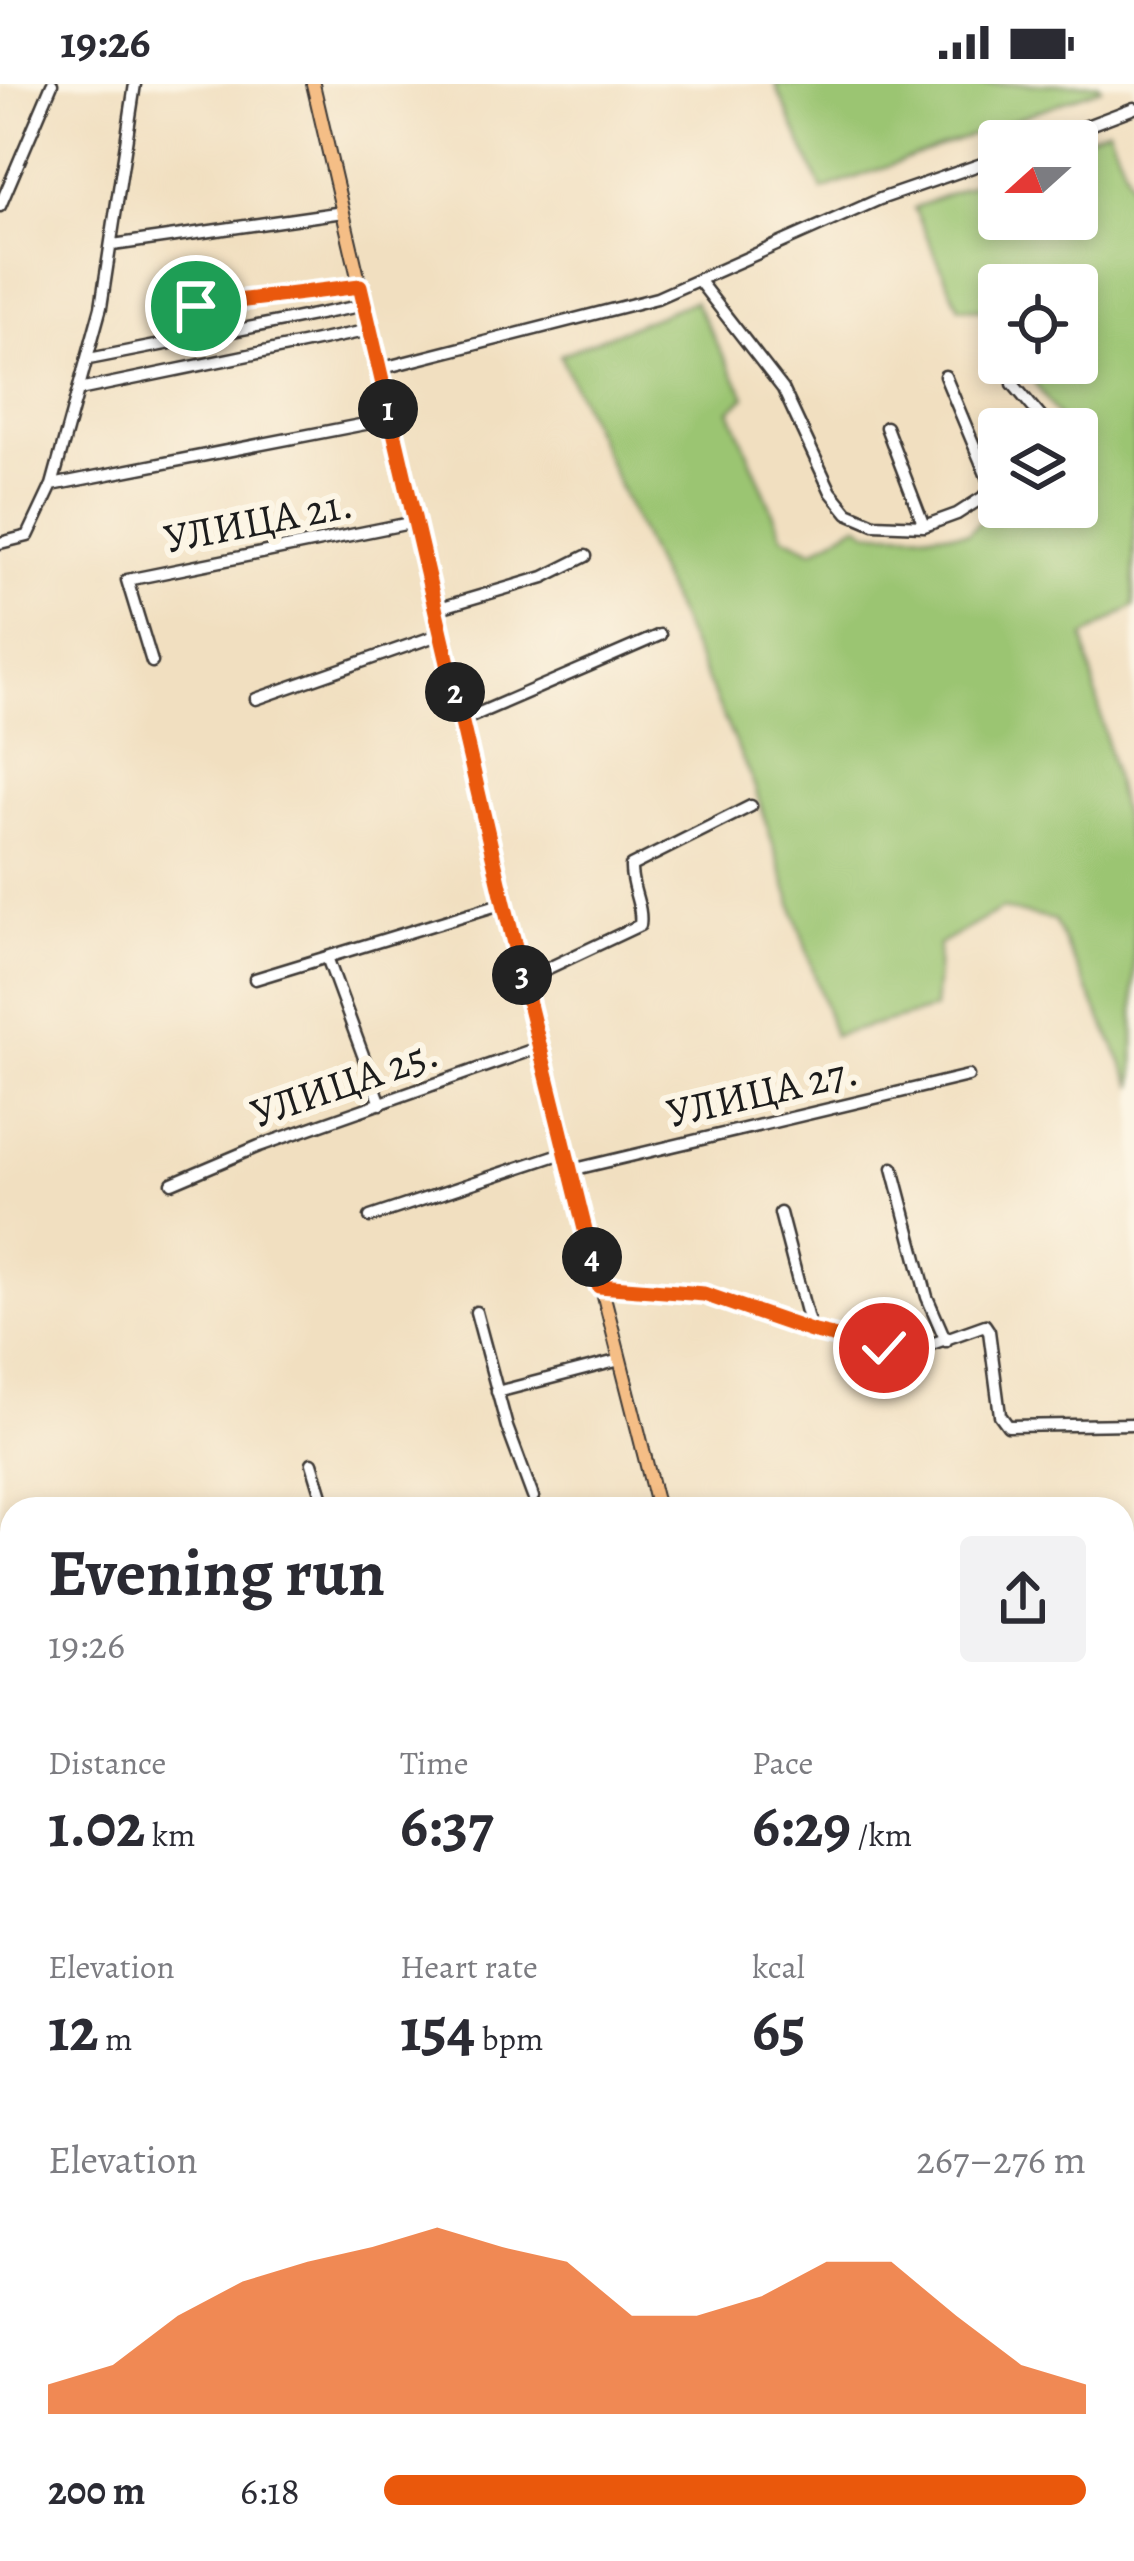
<!DOCTYPE html>
<meta charset="utf-8">
<style>
body{margin:0;font-family:Alegreya,serif;background:#f2f2f3;color:#2b2b33;height:100vh;display:flex;flex-direction:column;font-size:45px;white-space:nowrap}
*{box-sizing:border-box;margin:0}
p{font-size:39px;color:#7c7c81}
.icon{flex:none;width:66px;height:66px;fill:none;stroke:currentColor;stroke-width:2;stroke-linecap:round;stroke-linejoin:round}
.map{position:relative;flex:1;overflow:hidden}
.sheet{position:absolute;left:0px;top:1413px;width:1134px;height:1065px;display:flex;flex-direction:column;background:#fff;border-radius:36px 36px 0 0;box-shadow:0 6px 18px #0003}
.sheet>*{flex:none}
.needle{width:78px;rotate:249deg}
.tools{position:absolute;left:978px;top:36px;display:grid;gap:24px}
.tools a{display:grid;place-items:center;width:120px;height:120px;border-radius:12px;background:#fff;box-shadow:0 6px 18px #0003;font-size:60px}
.pin{position:absolute;display:grid;place-items:center;width:102px;height:102px;color:#fff;margin:-51px;border:6px solid #fff;border-radius:50%;box-shadow:0 3px 12px #0007}
.km{position:absolute;width:60px;height:60px;margin:-30px;border-radius:50%;background:#222;color:#fff;font-size:33px;line-height:60px;text-align:center}
.round{display:grid;place-items:center;flex:none;width:126px;height:126px;border-radius:12px;background:#f2f2f3}
.head{display:flex;align-items:center;justify-content:space-between;height:204px;padding:0 48px}
h1{font-size:66px;font-weight:700;line-height:90px}
.metrics{display:grid;grid-template-columns:repeat(3,1fr);gap:18px;height:204px;padding:12px 48px}
.metrics div{display:grid;align-content:center}
.metrics b{font-size:60px;font-weight:700}
.metrics small{font-size:33px;font-weight:400}
.metrics p{font-size:33px}
.chart{height:336px;padding:24px 48px}
.chart p{display:flex;justify-content:space-between}
.chart svg{width:100%;height:216px;margin-top:12px;fill:#ea580c;opacity:.7}
ul{padding:0 48px;list-style:none;font-size:39px}
li{display:grid;grid-template-columns:192px 144px 1fr;align-items:center;height:90px}
li i{height:30px;border-radius:15px;background:#ea580c}
.status{display:flex;justify-content:space-between;align-items:center;height:84px;padding:0 60px;background:#fff;direction:ltr}
.status svg{height:33px;fill:currentColor}
.map>svg:first-child{display:block}
</style>
<div class="status"><b>19:26</b><svg viewBox="0 0 49 12"><path d="M0 12V9h3v3zM5 12V6h3v6zM10 12V3h3v9zM15 12V0h3v12zM26 1h20v11H26zM47 4h2v5h-2z"/></svg></div>
<div class="map">
<svg width="1134" height="2477" viewBox="0 0 1134 2477">
<rect width="100%" height="100%" fill="#fcf5e5"/>
<filter id="ink" filterUnits="userSpaceOnUse"><feTurbulence type="fractalNoise" baseFrequency=".00833" numOctaves="2"/><feDisplacementMap in="SourceGraphic" scale="24" xChannelSelector="R" yChannelSelector="G"/><feConvolveMatrix kernelMatrix="1 2 1 2 8 2 1 2 1" color-interpolation-filters="sRGB"/></filter>
<filter id="wash" filterUnits="userSpaceOnUse"><feTurbulence type="fractalNoise" baseFrequency=".004" numOctaves="4" result="noise"/><feDisplacementMap in="SourceGraphic" scale="48" xChannelSelector="R" yChannelSelector="G"/><feGaussianBlur stdDeviation="2.7" result="paint"/><feColorMatrix in="noise" values="0 0 0 0 0 0 0 0 0 0 0 0 0 0 0 0 0 1.4 0 .05"/><feComposite in="paint" operator="in"/></filter>
<g filter="url(#wash)">
<rect width="100%" height="100%" fill="#f1dfc0"/>
<path fill="#9bc572" stroke="#5c7047" stroke-width="3" d="M775,0H1099L1101,4L822,106Z
M1108,44L1134,107V522L1084,553L1134,786V1003L1054,836L1002,825L939,861L934,925L834,952L754,701L560,271L694,217L746,313L730,326L783,452L813,466L858,440L870,448L968,449L999,420V423H1077V345H1067L1021,279H1077V201H999V247L984,226L959,223L914,124L999,89V135H1077V57Z
M74,2466H161L164,2473L152,2477H69L67,2472Z
M658,2466H888L900,2477H661Z"/>
<path fill="#7caa64" stroke="#4c6340" stroke-width="3" d="M995,2466H1050L1057,2477H999Z"/>
<g fill="none" stroke-linecap="round" stroke-linejoin="round">
<path stroke="#67abdc" stroke-width="10" d="M1122,1677L1134,1675
M0,2471L16,2466"/>
</g>
</g>
<g filter="url(#ink)">
<g fill="none" stroke-linecap="round" stroke-linejoin="round">
<defs>
<path id="minor" d="M1047,57L1134,24
M0,122L52,0
M113,161L343,128
M699,197L783,305L831,408L848,429L874,440L924,442L957,430L999,403
M196,222L360,202
M89,275L365,221
M379,285L657,214L880,115L999,74
M945,292L993,407
M1013,300L1051,345
M79,306L370,246
M886,343L924,442
M52,401L391,335
M0,459L28,452L52,401L101,223L135,0
M436,525L544,493L586,472
M152,578L127,496L415,438
M256,615L441,550
M461,637L660,551
M327,873L381,1020
M255,895L504,819
M523,896L640,841C643,821 630,803 631,782L751,722
M893,1084L927,1213L946,1257
M571,1086L968,992
M172,1099L259,1062L540,963
M780,1129L811,1247
M370,1133L566,1068
M600,1202L704,1210L811,1247L884,1265L926,1262L985,1241L989,1247L1000,1331L1008,1342L1134,1340
M476,1228L507,1343L533,1413
M497,1308L620,1276
M312,1379L326,1425
M1122,1702L1134,1701
M1122,2373L1124,2376"/>
<path id="major" d="M313,0L504,819L658,1425
M1122,2089L1134,2101
M186,2477L211,2466"/>
</defs>
<use href="#minor" stroke="#3c3935" stroke-width="15"/>
<use href="#major" stroke="#3c3935" stroke-width="16"/>
<use href="#minor" stroke="#fff" stroke-width="10"/>
<use href="#major" stroke="#f5be86" stroke-width="12"/>
</g>
</g>
<g fill="none" stroke-linecap="round" stroke-linejoin="round" filter="url(#ink)">
<defs>
<path id="route" d="M196,222L360,202L504,819L599,1202L704,1210L811,1247L884,1264"/>
</defs>
<use href="#route" stroke="#fff" stroke-width="24"/>
<use href="#route" stroke="#ea580c" stroke-width="15"/>
</g>
<g text-anchor="middle" stroke-width="12" stroke-linejoin="round" paint-order="stroke">
<g font-size="42" fill="#1c1c1c" stroke="#fcf5e5">
<text transform="translate(258 436) rotate(-11)" y="15">УЛИЦА 21.</text>
<text transform="translate(344 998) rotate(-19)" y="15">УЛИЦА 25.</text>
<text transform="translate(762 1007) rotate(-13)" y="15">УЛИЦА 27.</text>
</g>
</g>
</svg>
<div class="tools">
<a><svg class="needle" viewBox="-14 -14 28 28"><path d="M0-13l5 13h-10z" fill="#e53935"/><path d="M0 13l5-13h-10z" fill="#7c7c81"/></svg></a>
<a><svg class="icon" aria-label="locate" viewBox="0 0 24 24"><circle cx="12" cy="12" r="6"/><path d="M12 2v4M12 18v4M2 12h4M18 12h4"/></svg></a>
<a><svg class="icon" aria-label="layers" viewBox="0 0 24 24"><path d="M12 4l9 5-9 5-9-5zM3 14l9 5 9-5"/></svg></a>
</div>
<div class="pin" style="left:196px;top:222px;background:#1e9e55"><svg class="icon" aria-label="arrive" viewBox="0 0 24 24"><path d="M6 21V4h12l-3 4 3 4H6"/></svg></div>
<div class="pin" style="left:884px;top:1264px;background:#d93025"><svg class="icon" aria-label="check" viewBox="0 0 24 24"><path d="M5 12l5 5 9-10"/></svg></div>
<b class="km" style="left:388px;top:325px">1</b>
<b class="km" style="left:455px;top:608px">2</b>
<b class="km" style="left:522px;top:891px">3</b>
<b class="km" style="left:592px;top:1173px">4</b>
<section class="sheet">
<div class="head"><div><h1>Evening run</h1><p>19:26</p></div><a class="round"><svg class="icon" aria-label="share" viewBox="0 0 24 24"><path d="M12 15V3M7 8l5-5 5 5M5 13v7h14v-7"/></svg></a></div>
<div class="metrics">
<div><p>Distance</p><b>1.02<small> km</small></b></div>
<div><p>Time</p><b>6:37</b></div>
<div><p>Pace</p><b>6:29<small> /km</small></b></div>
</div>
<div class="metrics">
<div><p>Elevation</p><b>12<small> m</small></b></div>
<div><p>Heart rate</p><b>154<small> bpm</small></b></div>
<div><p>kcal</p><b>65</b></div>
</div>
<div class="chart"><p><span>Elevation</span>267–276 m</p>
<svg viewBox="0 0 160 44" preserveAspectRatio="none"><path d="M0 44V38L10 34L20 24L30 17L40 13L50 10L60 6L70 10L80 13L90 24L100 24L110 20L120 13L130 13L140 24L150 34L160 38V44z"/></svg>
</div>
<ul>
<li><b>200 m</b>6:18<i style="width:100%"></i></li>
</ul>
</section>
</div>
